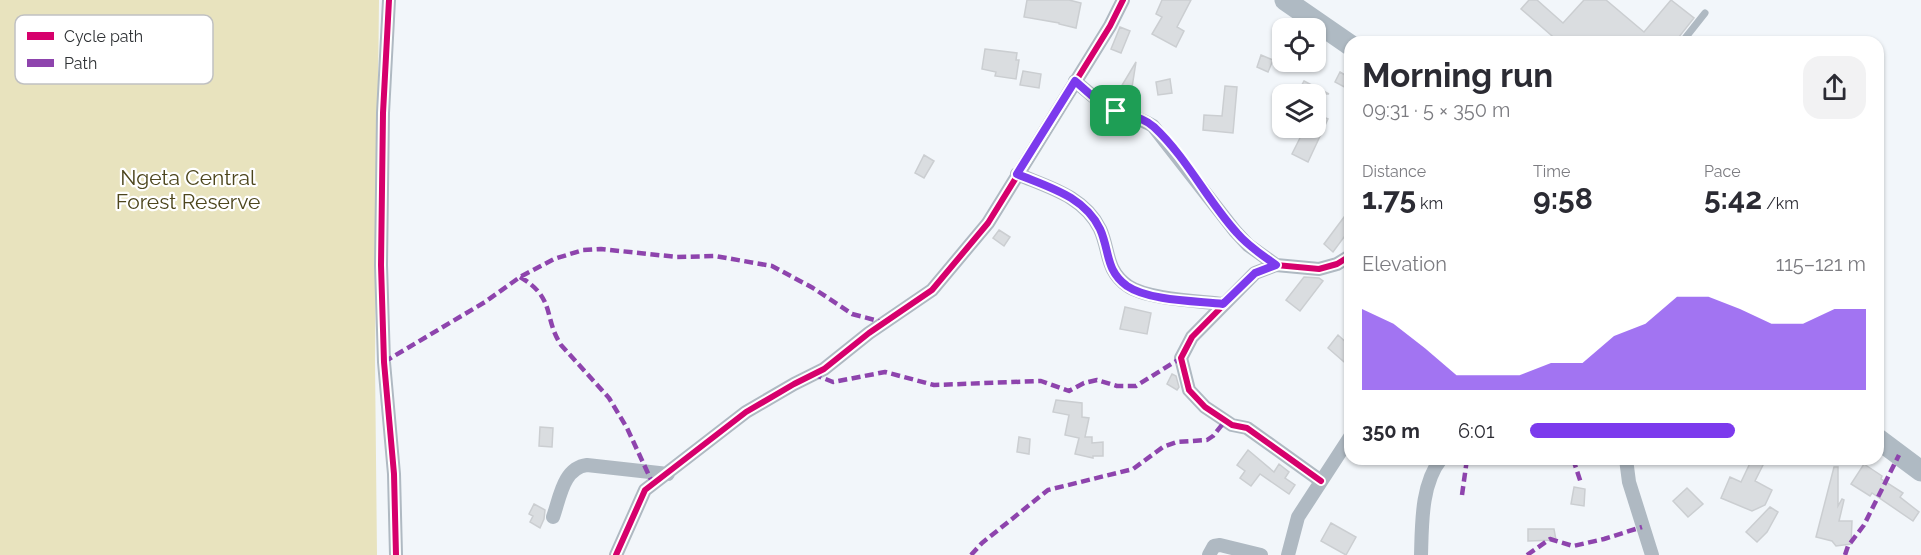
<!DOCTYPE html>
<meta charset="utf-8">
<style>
body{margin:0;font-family:Raleway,sans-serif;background:#f2f2f3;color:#2b2b33;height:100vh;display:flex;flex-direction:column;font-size:22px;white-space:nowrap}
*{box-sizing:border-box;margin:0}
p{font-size:20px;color:#7c7c81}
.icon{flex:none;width:33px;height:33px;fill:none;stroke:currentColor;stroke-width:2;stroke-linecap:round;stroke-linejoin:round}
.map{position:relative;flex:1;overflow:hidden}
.sheet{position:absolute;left:1344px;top:36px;width:540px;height:429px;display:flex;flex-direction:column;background:#fff;border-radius:18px;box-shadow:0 2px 4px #0004}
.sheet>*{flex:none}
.controls{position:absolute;left:1272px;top:18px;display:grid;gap:12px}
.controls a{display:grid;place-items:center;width:54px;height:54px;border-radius:12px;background:#fff;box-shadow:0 2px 4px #0004;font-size:30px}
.pin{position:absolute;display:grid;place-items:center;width:51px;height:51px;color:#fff;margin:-26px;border-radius:12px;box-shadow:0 3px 9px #0006}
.round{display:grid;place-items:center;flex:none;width:63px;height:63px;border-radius:18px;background:#f2f2f3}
.head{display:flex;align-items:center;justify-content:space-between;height:102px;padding:0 18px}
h1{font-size:33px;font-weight:700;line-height:45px}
.stats{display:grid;grid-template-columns:repeat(3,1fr);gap:9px;height:102px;padding:6px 18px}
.stats div{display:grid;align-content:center}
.stats b{font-size:30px;font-weight:700}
.stats small{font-size:16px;font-weight:400}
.stats p{font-size:16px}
.chart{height:168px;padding:12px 18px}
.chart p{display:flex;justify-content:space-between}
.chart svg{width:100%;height:108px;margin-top:6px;fill:#7c3aed;opacity:.7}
ul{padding:0 18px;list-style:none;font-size:20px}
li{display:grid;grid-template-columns:96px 72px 1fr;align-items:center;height:45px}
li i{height:15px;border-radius:8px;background:#7c3aed}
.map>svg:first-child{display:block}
</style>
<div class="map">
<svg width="1921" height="555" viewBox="0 0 1921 555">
<rect width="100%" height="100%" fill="#f2f6fa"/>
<path fill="#e8e3be" d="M0,0H379L375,361L377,555H0Z"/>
<path fill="#dadde0" stroke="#cbced1" stroke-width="1.5" d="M1027,0H1069L1081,3L1076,28L1059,24V23L1024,17Z
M1162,0H1191L1177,27L1184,31L1176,47L1152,34L1162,17L1156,14Z
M1529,0H1537L1563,23L1584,0H1606L1644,32L1671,0L1694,18L1675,42H1559L1521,9Z
M1120,27L1130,31L1121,53L1111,49Z
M985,49L1017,53L1016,60H1019L1016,79L995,76L996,72L982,69Z
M1261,55L1273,60L1268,72L1257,67Z
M1136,62L1130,100L1115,97Z
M1023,71L1041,74L1039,88L1020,85Z
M1340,72L1350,78V90L1335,82Z
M1170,79L1172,93L1158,95L1156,82Z
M1304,81L1329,94H1297Z
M1225,86L1237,87L1233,133L1203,130L1204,115L1222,116Z
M1316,114L1328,119L1308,162L1292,154L1305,128H1316Z
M924,155L934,161L924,178L915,173Z
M1350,209V229L1333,252L1324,244Z
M999,230L1010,237L1004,246L993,238Z
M1304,277L1319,278L1323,281L1300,311L1286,300Z
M1125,307L1151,313L1147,334L1120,329Z
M1338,335L1350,346V367L1328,348Z
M1172,374L1176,376L1179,387L1177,390L1167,384Z
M1056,400L1082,403V417L1089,418L1085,437H1092V443L1103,442V456H1093V458L1075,454L1079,438L1065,435L1069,415L1053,412Z
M540,427L553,428L552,447L539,446Z
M1019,437L1030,439L1029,454L1017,452Z
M1248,450L1274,472L1279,464L1289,472L1285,478L1295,485L1289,494L1260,474L1251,486L1240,478L1245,471L1237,465Z
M1752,459H1766L1755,481L1772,490L1765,505L1752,511L1721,498L1730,477L1741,482Z
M1864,464L1882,476L1881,479L1903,493L1900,497L1919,512L1913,521L1872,493L1870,496L1851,484Z
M1834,467H1838V506L1842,499L1844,500L1839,521H1852L1851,544L1836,546L1832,541L1816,537Z
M1574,487L1585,489L1584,506L1571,504Z
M1687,488L1703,504L1688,517L1673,501Z
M534,504L545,510L544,519L540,528L530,522L533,516L529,514Z
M1770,507L1778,512L1767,532L1757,542L1746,532Z
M1331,523L1356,537L1346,555L1321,541Z
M1528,529H1554L1556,540L1528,541Z"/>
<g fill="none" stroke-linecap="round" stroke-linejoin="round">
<path stroke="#afb9c2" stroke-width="7" d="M1682,42L1705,13"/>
<path stroke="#afb9c2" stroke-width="14" d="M389,0L383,113L381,265L384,362L394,474L396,555
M1075,81C1088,92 1099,103 1114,110C1127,116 1140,118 1153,126L1235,231L1248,245L1276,265
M1017,174C1048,187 1084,196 1100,229C1110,251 1105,270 1128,286C1147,299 1198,301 1223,304
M1626,459L1629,482L1652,555
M1321,481L1247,428L1232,425L1205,407L1189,390L1181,358L1192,337L1255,273L1276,265L1319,269L1337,264L1350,256
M553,517C560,498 563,468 587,465L668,474
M616,555L645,490L746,412L794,384L824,369L869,333L932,290L988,223L1110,26L1123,0
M1209,555L1214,546L1220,545L1261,555
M1288,555L1298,517L1350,437
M1421,555C1422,524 1421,484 1441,459"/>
<path stroke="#afbac3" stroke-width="21" d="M1285,0L1350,45
M1878,439L1921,471"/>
<path stroke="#8e44ad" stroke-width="4.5" stroke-dasharray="9 4.5" stroke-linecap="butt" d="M520,277C556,298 543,317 561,345L609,398L627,428L653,484
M384,362L485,302L520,277L554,259L583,250L601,249L677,257L715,256L772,266L813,288L852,314L886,323
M813,374L833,382L885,372L934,385L1041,381L1069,391L1084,383L1097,380L1117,386H1136L1181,358
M1573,459L1581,483
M1462,495L1467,459
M971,555L982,543L1048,490L1133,469L1163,447L1177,442L1207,440L1213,436L1225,421
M1527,555L1550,539L1573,546L1604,539L1642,527
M1845,555L1848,546L1864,525L1899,455"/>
<defs>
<path id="cycleway" d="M389,0L383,113L381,265L384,362L394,474L396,555
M1321,481L1247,428L1232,425L1205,407L1189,390L1181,358L1192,337L1255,273L1276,265L1319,269L1337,264L1350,256
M616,555L645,490L746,412L794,384L824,369L869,333L932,290L988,223L1110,26L1123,0"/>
</defs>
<use href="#cycleway" stroke="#fff" stroke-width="10"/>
<use href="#cycleway" stroke="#d6006c" stroke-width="6"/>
</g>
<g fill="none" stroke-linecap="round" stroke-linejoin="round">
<defs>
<path id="route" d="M1075,81C1088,92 1100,105 1116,111C1130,116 1143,117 1154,127C1187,158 1207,200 1237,233C1248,246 1262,255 1276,265L1255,273L1223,304C1197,301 1149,301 1127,286C1105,270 1110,251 1100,229C1084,196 1048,187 1017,174Z"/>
</defs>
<use href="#route" stroke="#fff" stroke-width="12"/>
<use href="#route" stroke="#7c3aed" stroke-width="8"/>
</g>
<g text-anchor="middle" stroke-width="4.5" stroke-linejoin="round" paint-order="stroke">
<g font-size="21" fill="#4d461d" stroke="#fff">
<text x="188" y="185">Ngeta Central<tspan x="188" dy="24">Forest Reserve</tspan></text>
</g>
</g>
<rect x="15" y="15" width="198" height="69" rx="9" fill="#fff" stroke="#c0c1c2" stroke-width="1.5"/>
<rect x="27" y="32" width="27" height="8" fill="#d6006c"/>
<rect x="27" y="59" width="27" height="8" fill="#8e44ad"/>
<g font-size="16" fill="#2e3134">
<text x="64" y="42">Cycle path</text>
<text x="64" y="69">Path</text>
</g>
</svg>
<div class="controls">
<a><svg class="icon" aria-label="locate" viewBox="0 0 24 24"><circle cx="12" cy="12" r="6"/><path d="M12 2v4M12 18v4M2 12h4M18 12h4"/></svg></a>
<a><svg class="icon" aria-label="layers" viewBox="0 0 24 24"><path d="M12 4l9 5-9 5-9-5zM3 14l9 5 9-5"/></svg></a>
</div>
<div class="pin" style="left:1116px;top:111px;background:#1e9e55"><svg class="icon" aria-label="arrive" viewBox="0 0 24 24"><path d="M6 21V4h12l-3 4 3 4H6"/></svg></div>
<section class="sheet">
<div class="head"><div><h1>Morning run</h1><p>09:31 · 5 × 350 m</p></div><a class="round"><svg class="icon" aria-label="share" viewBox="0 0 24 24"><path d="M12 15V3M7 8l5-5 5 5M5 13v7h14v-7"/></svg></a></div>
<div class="stats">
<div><p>Distance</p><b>1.75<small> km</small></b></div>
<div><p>Time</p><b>9:58</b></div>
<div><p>Pace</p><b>5:42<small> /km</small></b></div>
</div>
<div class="chart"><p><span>Elevation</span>115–121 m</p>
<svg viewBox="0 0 160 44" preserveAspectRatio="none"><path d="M0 44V11L10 17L20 27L30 38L40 38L50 38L60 33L70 33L80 22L90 17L100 6L110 6L120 11L130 17L140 17L150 11L160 11V44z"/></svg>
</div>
<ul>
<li><b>350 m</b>6:01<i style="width:61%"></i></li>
</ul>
</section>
</div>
